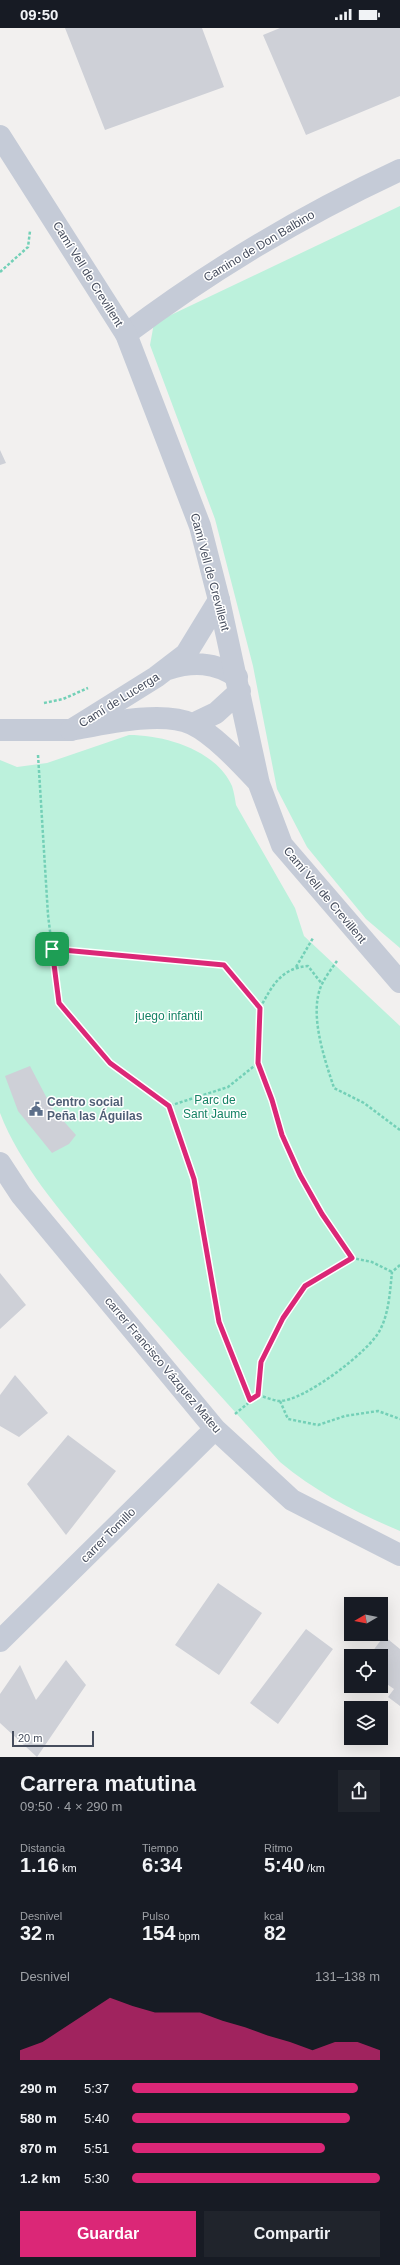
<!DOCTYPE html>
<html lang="es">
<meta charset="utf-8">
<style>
body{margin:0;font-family:Helvetica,sans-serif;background:#20242c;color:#f1f3f6;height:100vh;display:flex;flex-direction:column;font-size:15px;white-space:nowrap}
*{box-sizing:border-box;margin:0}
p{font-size:13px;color:#9ea1a6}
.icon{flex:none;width:22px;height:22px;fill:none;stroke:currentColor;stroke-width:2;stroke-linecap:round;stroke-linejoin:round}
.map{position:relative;height:1729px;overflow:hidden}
.panel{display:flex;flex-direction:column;background:#171b24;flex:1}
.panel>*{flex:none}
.needle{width:26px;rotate:260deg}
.controls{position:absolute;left:344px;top:1569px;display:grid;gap:8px}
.controls a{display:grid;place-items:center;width:44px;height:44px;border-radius:0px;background:#171b24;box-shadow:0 4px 16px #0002;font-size:20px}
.scale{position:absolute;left:12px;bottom:10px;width:82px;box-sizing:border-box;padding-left:4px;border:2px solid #464d5d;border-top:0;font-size:11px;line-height:14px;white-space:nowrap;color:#464d5d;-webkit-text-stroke:3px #fff;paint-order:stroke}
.pin{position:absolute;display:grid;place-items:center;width:34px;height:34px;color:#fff;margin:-17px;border-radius:8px;box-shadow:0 2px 6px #0006}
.round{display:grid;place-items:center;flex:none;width:42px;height:42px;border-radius:0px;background:#20242c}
.summary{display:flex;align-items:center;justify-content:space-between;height:68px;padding:0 20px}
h1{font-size:22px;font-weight:600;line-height:30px}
.stats{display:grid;grid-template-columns:repeat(3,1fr);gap:6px;height:68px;padding:4px 20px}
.stats div{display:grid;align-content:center}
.stats b{font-size:20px;font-weight:600}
.stats small{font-size:11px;font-weight:400}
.stats p{font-size:11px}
.chart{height:112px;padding:8px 20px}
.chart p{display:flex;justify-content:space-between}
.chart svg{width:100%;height:72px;margin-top:4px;fill:#db2777;opacity:.7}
.button{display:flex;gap:8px;margin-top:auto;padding:8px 20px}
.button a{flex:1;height:46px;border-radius:0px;background:#db2777;color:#fff;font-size:16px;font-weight:600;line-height:46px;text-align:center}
.button a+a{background:#20242c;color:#f1f3f6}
ul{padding:0 20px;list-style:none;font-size:13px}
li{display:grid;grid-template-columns:64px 48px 1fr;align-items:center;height:30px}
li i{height:10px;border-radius:5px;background:#db2777}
.status{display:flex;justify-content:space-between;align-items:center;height:28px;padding:0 20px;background:#171b24;direction:ltr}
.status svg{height:11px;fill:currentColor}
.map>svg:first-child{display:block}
</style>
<div class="status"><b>09:50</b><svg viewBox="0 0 49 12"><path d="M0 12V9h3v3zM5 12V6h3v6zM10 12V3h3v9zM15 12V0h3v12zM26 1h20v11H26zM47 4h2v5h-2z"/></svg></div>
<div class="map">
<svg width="400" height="1729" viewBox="0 0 400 1729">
<rect width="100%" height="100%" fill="#f2f0ef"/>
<path fill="#bcf1dc" d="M400,178V920L366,891L307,819L277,761L253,638L215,491L150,317L154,295Z
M129,707C165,707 216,722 232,758C234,764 235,771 236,777L295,880L304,908L400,998V1503C357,1485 316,1464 280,1434C218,1365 155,1296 95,1225C60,1182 20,1137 0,1085V732L17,739L47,735Z"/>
<path fill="#ced0d7" d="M65,0H202L224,59L105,102Z
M280,0H400V68L306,107L263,7Z
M0,422L6,435L0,437Z
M30,1038L52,1080L76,1107L69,1116L52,1125L18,1083L5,1048Z
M0,1245L26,1277L0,1301Z
M15,1347L48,1385L19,1409L0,1398V1367Z
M68,1407L116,1443L66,1507L27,1456Z
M218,1555L262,1585L219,1647L175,1617Z
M306,1601L333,1621L278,1696L250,1675Z
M384,1608L400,1621V1678L388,1669L394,1661L381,1652V1628H369Z
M66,1632L86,1657L37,1729L0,1695V1666L20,1637L36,1672Z"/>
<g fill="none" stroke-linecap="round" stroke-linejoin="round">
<path stroke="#73d0b7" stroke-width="2.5" stroke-dasharray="3 2" stroke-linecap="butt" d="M0,244L28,219L30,203
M44,675L63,671L88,660
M38,727L48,887L59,975L110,1035L169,1078L194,1151L219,1294L251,1372
M52,921L224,937L260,980L258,1035L228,1059L169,1078
M337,933C332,940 326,948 322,956C308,985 325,1032 334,1060L364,1075L400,1102
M296,939L313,910
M260,980C272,958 281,940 308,938L322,956
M258,1035L272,1072L282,1107L300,1147L322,1186L352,1230
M258,1367L261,1334L283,1290L305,1258L352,1230L372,1234L392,1244
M280,1373L288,1391L318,1397L345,1388L378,1383L400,1391
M235,1386L258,1367C265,1369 272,1372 279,1373C303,1374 370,1323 380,1302C389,1285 390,1263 392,1244L400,1237"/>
<path stroke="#c5cbd7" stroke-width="22" d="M126,306C211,242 303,187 400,142
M168,641C193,633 215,634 237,649
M0,702H71L84,694L156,649L186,626L219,572
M0,1135L21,1167L215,1401L292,1472L400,1527
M0,1613L215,1401"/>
<path stroke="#c5cbd7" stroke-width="22" d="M0,108L126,306L200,498L219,572L259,756L282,817L400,954
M193,696L216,685L240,663
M71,702C103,696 162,682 192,696C215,707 242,737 259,755"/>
</g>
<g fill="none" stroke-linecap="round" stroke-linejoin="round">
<defs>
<path id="route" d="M52,921L224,937L260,980L258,1035L272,1072L282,1107L300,1147L322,1186L352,1230L305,1258L283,1290L261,1334L258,1367L250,1372L219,1294L194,1151L169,1078L110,1035L59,975Z"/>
</defs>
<use href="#route" stroke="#fff" stroke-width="8"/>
<use href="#route" stroke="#db2777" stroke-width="5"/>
</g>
<defs>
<symbol id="civic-bare" viewBox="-9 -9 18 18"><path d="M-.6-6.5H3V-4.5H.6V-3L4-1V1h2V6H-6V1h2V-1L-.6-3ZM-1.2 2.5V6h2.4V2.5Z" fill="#5c6f8a" stroke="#fff" stroke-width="2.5" paint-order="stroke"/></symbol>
</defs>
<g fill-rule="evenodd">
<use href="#civic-bare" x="26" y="1071" width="20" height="20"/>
</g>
<g text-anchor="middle" stroke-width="3" stroke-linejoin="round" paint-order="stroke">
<g font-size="12" fill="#464d5d" stroke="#fff">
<text transform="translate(259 218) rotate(-31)" y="4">Camino de Don Balbino</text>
<text transform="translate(88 246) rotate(58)" y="4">Camí Vell de Crevillent</text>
<text transform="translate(210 544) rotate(75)" y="4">Camí Vell de Crevillent</text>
<text transform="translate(119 672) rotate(-32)" y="4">Camí de Lucerga</text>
<text transform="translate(325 867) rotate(50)" y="4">Camí Vell de Crevillent</text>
<text transform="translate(163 1337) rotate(50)" y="4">carrer Francisco Vázquez Mateu</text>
<text transform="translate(108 1507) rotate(-45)" y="4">carrer Tomillo</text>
</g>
<g font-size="12" fill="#148264" stroke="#fff">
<text x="169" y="992">juego infantil</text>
<text x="215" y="1076">Parc de<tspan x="215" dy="14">Sant Jaume</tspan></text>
</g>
<g font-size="12" font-weight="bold" fill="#4e5e75" stroke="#fff" text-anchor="start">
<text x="47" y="1078">Centro social<tspan x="47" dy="14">Peña las Águilas</tspan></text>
</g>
</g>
</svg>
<div class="controls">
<a><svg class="needle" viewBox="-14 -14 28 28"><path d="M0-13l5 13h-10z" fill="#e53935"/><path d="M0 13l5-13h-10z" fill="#9ea1a6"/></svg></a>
<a><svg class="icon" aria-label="locate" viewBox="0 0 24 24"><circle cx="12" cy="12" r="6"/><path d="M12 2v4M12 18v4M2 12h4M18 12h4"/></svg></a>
<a><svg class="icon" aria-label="layers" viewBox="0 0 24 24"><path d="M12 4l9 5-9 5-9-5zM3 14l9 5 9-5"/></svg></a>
</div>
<div class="scale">20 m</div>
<div class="pin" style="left:52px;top:921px;background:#1e9e55"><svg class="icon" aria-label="arrive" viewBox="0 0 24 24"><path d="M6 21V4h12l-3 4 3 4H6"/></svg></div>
</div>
<section class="panel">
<div class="summary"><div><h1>Carrera matutina</h1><p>09:50 · 4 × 290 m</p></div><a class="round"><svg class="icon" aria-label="share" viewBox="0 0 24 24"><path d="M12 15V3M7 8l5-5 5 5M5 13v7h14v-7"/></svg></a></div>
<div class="stats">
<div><p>Distancia</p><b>1.16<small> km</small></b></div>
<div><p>Tiempo</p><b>6:34</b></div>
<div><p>Ritmo</p><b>5:40<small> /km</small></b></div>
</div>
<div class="stats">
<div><p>Desnivel</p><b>32<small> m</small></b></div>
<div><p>Pulso</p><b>154<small> bpm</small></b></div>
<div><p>kcal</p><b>82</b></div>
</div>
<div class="chart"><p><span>Desnivel</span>131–138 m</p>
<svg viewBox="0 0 160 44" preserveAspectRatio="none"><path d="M0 44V38L10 33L20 24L30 15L40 6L50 11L60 15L70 15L80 15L90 20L100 24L110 29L120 33L130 38L140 33L150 33L160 38V44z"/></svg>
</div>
<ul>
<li><b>290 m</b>5:37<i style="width:91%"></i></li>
<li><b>580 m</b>5:40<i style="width:88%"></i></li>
<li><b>870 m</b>5:51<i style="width:78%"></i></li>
<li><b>1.2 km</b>5:30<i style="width:100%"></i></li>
</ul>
<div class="button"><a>Guardar</a><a>Compartir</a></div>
</section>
